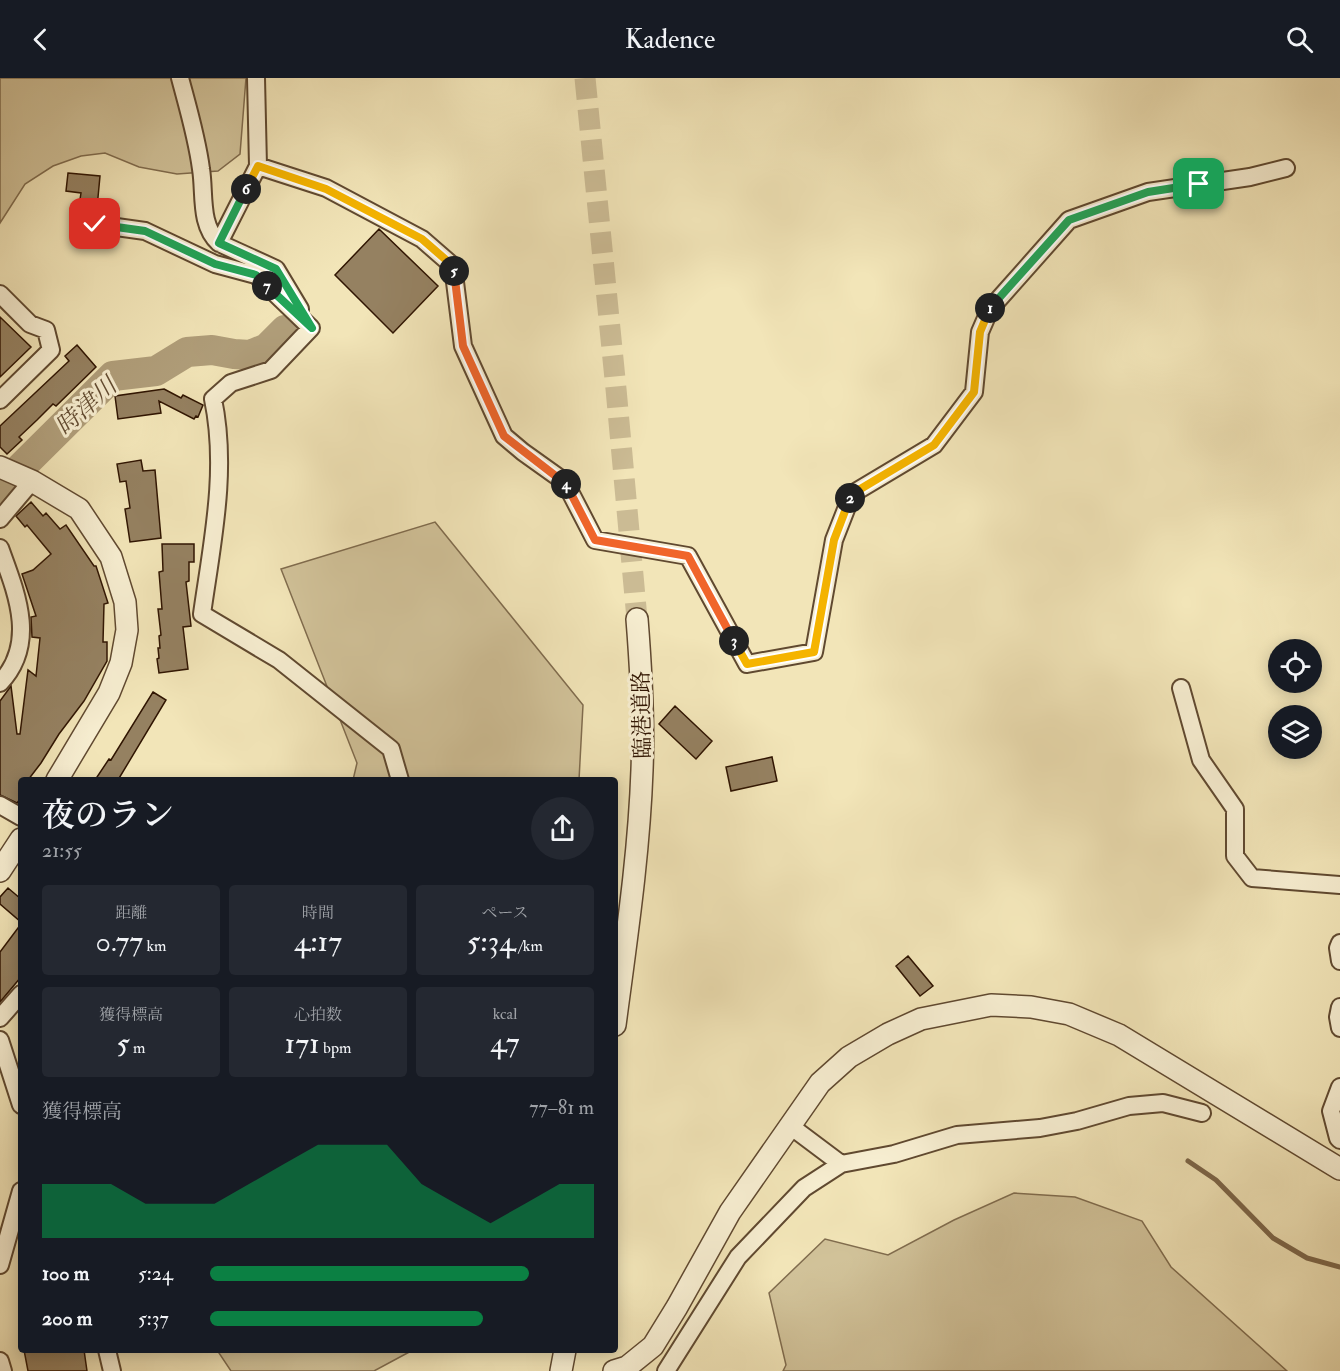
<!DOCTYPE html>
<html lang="ja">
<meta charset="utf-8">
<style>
body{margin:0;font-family:"IM FELL Double Pica","Noto Serif JP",serif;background:#242831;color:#f1f3f6;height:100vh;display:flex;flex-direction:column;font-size:22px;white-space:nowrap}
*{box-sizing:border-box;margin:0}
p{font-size:20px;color:#9ea1a6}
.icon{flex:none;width:33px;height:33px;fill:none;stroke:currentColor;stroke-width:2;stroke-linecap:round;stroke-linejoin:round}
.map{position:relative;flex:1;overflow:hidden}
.drawer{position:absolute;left:18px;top:699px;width:600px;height:576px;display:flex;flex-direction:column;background:#171b24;border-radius:6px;box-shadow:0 3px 15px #0003}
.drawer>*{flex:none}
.controls{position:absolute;left:1268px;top:561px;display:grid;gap:12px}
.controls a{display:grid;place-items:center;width:54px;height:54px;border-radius:50%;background:#171b24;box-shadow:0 3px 15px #0003;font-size:30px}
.pin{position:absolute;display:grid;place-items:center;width:51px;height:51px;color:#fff;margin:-26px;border-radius:12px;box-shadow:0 3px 9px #0006}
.km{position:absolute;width:30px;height:30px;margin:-15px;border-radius:50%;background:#222;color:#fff;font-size:16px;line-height:30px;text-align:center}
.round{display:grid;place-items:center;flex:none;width:63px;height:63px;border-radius:32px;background:#242831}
.summary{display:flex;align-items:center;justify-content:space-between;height:102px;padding:0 24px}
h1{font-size:33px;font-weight:600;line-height:45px}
.metrics{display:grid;grid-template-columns:repeat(3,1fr);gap:9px;height:102px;padding:6px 24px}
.metrics div{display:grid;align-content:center;border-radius:6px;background:#242831;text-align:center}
.metrics b{font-size:30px;font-weight:600}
.metrics small{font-size:16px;font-weight:400}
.metrics p{font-size:16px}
.chart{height:168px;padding:12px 24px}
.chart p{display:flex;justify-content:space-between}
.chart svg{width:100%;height:108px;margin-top:6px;fill:#0b8043;opacity:.7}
ul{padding:0 24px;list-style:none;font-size:20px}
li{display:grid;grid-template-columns:96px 72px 1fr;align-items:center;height:45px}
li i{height:15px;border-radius:8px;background:#0b8043}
header{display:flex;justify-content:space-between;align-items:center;height:78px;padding:0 24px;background:#171b24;font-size:27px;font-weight:600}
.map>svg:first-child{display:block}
</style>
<header><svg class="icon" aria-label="back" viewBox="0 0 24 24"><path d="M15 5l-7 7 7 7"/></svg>Kadence<svg class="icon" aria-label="search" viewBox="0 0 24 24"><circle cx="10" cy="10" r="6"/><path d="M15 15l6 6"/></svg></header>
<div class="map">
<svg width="1340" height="1293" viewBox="0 0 1340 1293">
<rect width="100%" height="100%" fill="#f2e5b8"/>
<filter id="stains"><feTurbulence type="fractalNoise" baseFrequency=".00333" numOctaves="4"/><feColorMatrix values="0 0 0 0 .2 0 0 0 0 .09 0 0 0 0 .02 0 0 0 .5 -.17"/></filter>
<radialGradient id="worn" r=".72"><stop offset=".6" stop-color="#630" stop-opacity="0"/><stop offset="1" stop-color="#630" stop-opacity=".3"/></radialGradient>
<path fill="#d1c299" stroke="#806c4e" stroke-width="1.5" d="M0,0H246L240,76L218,93L177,96L139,89L105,75L81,78L53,88L25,106L0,145Z
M435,444L583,627L579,702H353L357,685L281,491Z
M1014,1115L1075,1119L1142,1143L1171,1189L1287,1293H783L786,1287L769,1215L825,1161L888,1177L954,1142Z
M217,1272H413L374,1293H231Z"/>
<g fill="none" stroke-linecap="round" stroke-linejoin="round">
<path stroke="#7d674a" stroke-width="5" d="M1188,1083L1216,1102L1273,1160L1307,1180L1340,1189"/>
<path stroke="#b09e7a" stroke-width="30" d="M0,410L113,298L156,293L187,274L212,272L234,276L250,277L267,270L285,252"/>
</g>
<path fill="#958161" stroke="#301502" stroke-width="1.5" d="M68,95L100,98L97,130L79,128L81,115L66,113Z
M379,151L438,208L393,255L335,197Z
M0,239L31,269L0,299Z
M77,267L96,289L56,328L53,326L37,342L19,359L22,362L7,376L0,369V348L69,283L65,278Z
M164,311L181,320L183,317L203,327L198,339L196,338L194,341L159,323L161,335L118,341L115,318Z
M141,382L143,393L155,392L161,460L130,464L125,431L130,430L126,403L120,404L117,386Z
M31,424L43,438L46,435L60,451L66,447L94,488H96L108,525L104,526L103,564H107V583L84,623L59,656L41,685L28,702H21V720L17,725L0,717V623L11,608L17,656H20L28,592L36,598L40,560L32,559L31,539L36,538L22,496L33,492L51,476L27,447L25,449L16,438Z
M162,466H194V484H189V503L186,504L191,548L183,549L188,591L159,595L157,581L159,580L158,570H160L159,558L161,557L158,531H162L159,494L163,493Z
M153,614L166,622L118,702H95L109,681L111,682Z
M675,628L712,663L696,681L659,646Z
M772,679L777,703L731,713L726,689Z
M8,810L21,821V844L0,826V819Z
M21,846V899L0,924V874Z
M908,878L933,908L920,918L896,888Z
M24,1272H84L87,1293H28Z"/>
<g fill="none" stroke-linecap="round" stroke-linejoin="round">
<path stroke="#cbbb94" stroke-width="21" stroke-dasharray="21 10" stroke-linecap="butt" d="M585,0L616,311L637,541"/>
<defs>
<path id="minor" d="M180,0C188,30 197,60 201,91C205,115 199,147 219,165
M256,0L258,88L219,165L276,191L300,231
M258,88L326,110L422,161L453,188L463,268L504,358L523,374L565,404L595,462L688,478L747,586L814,574L834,462L852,416L934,367L974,314L980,254L990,231L1069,142L1148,114L1250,99L1286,90
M95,146L145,153L215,186L256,197L311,250L271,292L231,305L213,321C228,392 212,465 202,536L279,582L391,671L400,702
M0,216L30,246L46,252L51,272L0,322
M0,441L32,403
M0,470C16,514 38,565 0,605
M1181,610L1201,682L1235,731V778L1252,800L1340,807
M0,727L21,739
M1340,865L1338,870L1340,883
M1340,929L1338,939L1340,950
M0,940L21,916
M0,962L21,1027
M1340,1009L1331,1033L1338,1060L1340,1062
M841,1086L894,1076L957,1057L1040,1050L1077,1043L1129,1028L1163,1025L1202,1035
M0,1187L21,1113
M107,1272L112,1293
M0,1283L3,1293
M666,1293L738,1179L804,1110L841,1086L789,1047"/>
<path id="tertiary" d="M0,389L32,403L79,431L111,479L125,524L127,552L121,585L109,615L57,702
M0,793L21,761
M615,947C626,863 639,778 642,692C644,642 641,591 637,541
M561,1293L565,1272
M614,1293L627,1289L653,1268L677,1229L730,1134L820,1005L849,979L888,956L921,941L991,927L1031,929L1069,936L1119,957L1340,1091"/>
</defs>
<use href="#minor" stroke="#604930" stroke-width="20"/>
<use href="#tertiary" stroke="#604930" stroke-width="24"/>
<use href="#minor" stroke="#f7eed1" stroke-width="16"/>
<use href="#tertiary" stroke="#f7eed1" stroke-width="21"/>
</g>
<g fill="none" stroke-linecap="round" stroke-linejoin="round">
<defs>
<path id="split-1" d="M990,230L1069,142L1148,114L1199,106"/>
<path id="split-2" d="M850,420L852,416L934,367L974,314L980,254L990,230"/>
<path id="split-3" d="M734,563L747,586L814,574L834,462L850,420"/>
<path id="split-4" d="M566,406L595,462L688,478L734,563"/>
<path id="split-5" d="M454,193L463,268L504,358L566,406"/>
<path id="split-6" d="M246,111L258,88L326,111L422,161L453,188L454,193"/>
<path id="split-7" d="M246,111L219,165L276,191L312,250L267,208"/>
<path id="split-8" d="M95,146L145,153L215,186L256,197L267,208"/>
</defs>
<use href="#split-1" stroke="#fff" stroke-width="12"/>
<use href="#split-2" stroke="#fff" stroke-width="12"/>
<use href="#split-3" stroke="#fff" stroke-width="12"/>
<use href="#split-4" stroke="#fff" stroke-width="12"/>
<use href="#split-5" stroke="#fff" stroke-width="12"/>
<use href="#split-6" stroke="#fff" stroke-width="12"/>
<use href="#split-7" stroke="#fff" stroke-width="12"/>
<use href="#split-8" stroke="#fff" stroke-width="12"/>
<use href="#split-1" stroke="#22a559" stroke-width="8"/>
<use href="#split-2" stroke="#f5b400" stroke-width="8"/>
<use href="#split-3" stroke="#f5b400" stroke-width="8"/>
<use href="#split-4" stroke="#f0652b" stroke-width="8"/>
<use href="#split-5" stroke="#f0652b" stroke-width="8"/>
<use href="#split-6" stroke="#f5b400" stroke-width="8"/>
<use href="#split-7" stroke="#22a559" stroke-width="8"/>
<use href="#split-8" stroke="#22a559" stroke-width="8"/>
</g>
<g text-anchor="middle" stroke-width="6" stroke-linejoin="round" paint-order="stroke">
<g font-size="22" fill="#301502" stroke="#f7eed1">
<text transform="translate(641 637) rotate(-91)" y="8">臨港道路</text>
</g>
<g font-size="24" font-style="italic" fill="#634c32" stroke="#f7eed1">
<text transform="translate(86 328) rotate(-42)" y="8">時津川</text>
</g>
</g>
<rect width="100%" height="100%" filter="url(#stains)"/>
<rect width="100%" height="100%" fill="url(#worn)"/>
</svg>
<div class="controls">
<a><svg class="icon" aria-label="locate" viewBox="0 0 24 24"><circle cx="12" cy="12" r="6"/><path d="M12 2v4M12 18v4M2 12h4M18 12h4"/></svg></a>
<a><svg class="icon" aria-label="layers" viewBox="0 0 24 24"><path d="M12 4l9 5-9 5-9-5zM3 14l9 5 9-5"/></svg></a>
</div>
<div class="pin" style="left:1199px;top:106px;background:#1e9e55"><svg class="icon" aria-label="arrive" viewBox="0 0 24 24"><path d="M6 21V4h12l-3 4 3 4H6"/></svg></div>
<div class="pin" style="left:95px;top:146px;background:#d93025"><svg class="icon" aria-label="check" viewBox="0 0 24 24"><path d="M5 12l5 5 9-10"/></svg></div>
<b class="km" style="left:990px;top:230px">1</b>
<b class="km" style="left:850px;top:420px">2</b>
<b class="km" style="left:734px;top:563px">3</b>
<b class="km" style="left:566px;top:406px">4</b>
<b class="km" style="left:454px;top:193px">5</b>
<b class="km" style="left:246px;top:111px">6</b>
<b class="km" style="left:267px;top:208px">7</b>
<section class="drawer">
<div class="summary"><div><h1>夜のラン</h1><p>21:55</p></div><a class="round"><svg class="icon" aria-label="share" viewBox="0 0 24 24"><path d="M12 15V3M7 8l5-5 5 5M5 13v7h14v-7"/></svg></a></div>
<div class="metrics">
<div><p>距離</p><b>0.77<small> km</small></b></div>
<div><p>時間</p><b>4:17</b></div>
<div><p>ペース</p><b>5:34<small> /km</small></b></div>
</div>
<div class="metrics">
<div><p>獲得標高</p><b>5<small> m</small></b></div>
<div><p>心拍数</p><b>171<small> bpm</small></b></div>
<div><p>kcal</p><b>47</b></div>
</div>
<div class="chart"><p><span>獲得標高</span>77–81 m</p>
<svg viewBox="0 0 160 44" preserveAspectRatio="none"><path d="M0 44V22L10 22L20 22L30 30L40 30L50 30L60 22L70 14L80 6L90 6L100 6L110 22L120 30L130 38L140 30L150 22L160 22V44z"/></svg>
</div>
<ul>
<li><b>100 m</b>5:24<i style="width:83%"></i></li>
<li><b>200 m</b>5:37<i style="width:71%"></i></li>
</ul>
</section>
</div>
